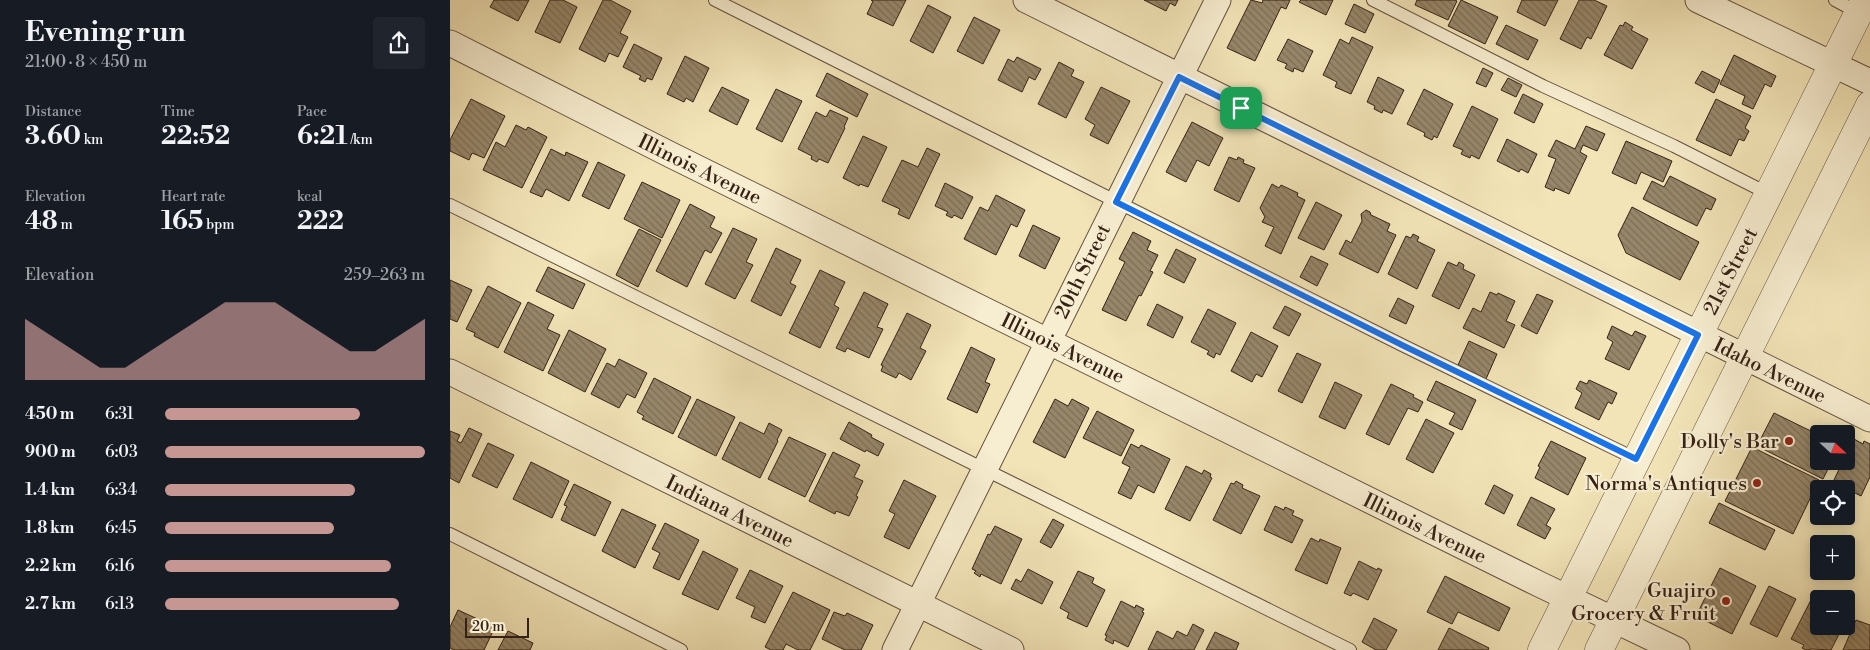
<!DOCTYPE html>
<meta charset="utf-8">
<style>
body{margin:0;font-family:"Libre Bodoni",serif;background:#20242c;color:#f1f3f6;height:100vh;display:flex;flex-direction:column;font-size:19px;white-space:nowrap}
*{box-sizing:border-box;margin:0}
p{font-size:16px;color:#9ea1a6}
.icon{flex:none;width:28px;height:28px;fill:none;stroke:currentColor;stroke-width:2;stroke-linecap:round;stroke-linejoin:round}
.map{position:relative;flex:1;overflow:hidden}
.side{display:flex;flex-direction:column;background:#171b24;width:450px}
.side>*{flex:none}
.needle{width:32px;rotate:112deg}
.fabs{position:absolute;left:1360px;top:425px;display:grid;gap:10px}
.fabs a{display:grid;place-items:center;width:45px;height:45px;border-radius:5px;background:#171b24;box-shadow:0 2px 12px #0003;font-size:25px}
.scale{position:absolute;left:15px;bottom:12px;width:64px;box-sizing:border-box;padding-left:5px;border:2px solid #352216;border-top:0;font-size:14px;line-height:18px;white-space:nowrap;color:#352216;-webkit-text-stroke:4px #f7edd0;paint-order:stroke}
.pin{position:absolute;display:grid;place-items:center;width:42px;height:42px;color:#fff;margin:-21px;border-radius:10px;box-shadow:0 2px 8px #0006}
.round{display:grid;place-items:center;flex:none;width:52px;height:52px;border-radius:5px;background:#20242c}
.overview{display:flex;align-items:center;justify-content:space-between;height:85px;padding:0 25px}
h1{font-size:28px;font-weight:800;line-height:38px}
.figures{display:grid;grid-template-columns:repeat(3,1fr);gap:8px;height:85px;padding:5px 25px}
.figures div{display:grid;align-content:center}
.figures b{font-size:25px;font-weight:800}
.figures small{font-size:14px;font-weight:400}
.figures p{font-size:14px}
.chart{height:140px;padding:10px 25px}
.chart p{display:flex;justify-content:space-between}
.chart svg{width:100%;height:90px;margin-top:5px;fill:#c59692;opacity:.7}
ul{padding:0 25px;list-style:none;font-size:16px}
li{display:grid;grid-template-columns:80px 60px 1fr;align-items:center;height:38px}
li i{height:12px;border-radius:6px;background:#c59692}
main{display:flex;flex:1;min-height:0}
.map>svg:first-child{display:block}
</style>
<main>
<section class="side">
<div class="overview"><div><h1>Evening run</h1><p>21:00 · 8 × 450 m</p></div><a class="round"><svg class="icon" aria-label="share" viewBox="0 0 24 24"><path d="M12 15V3M7 8l5-5 5 5M5 13v7h14v-7"/></svg></a></div>
<div class="figures">
<div><p>Distance</p><b>3.60<small> km</small></b></div>
<div><p>Time</p><b>22:52</b></div>
<div><p>Pace</p><b>6:21<small> /km</small></b></div>
</div>
<div class="figures">
<div><p>Elevation</p><b>48<small> m</small></b></div>
<div><p>Heart rate</p><b>165<small> bpm</small></b></div>
<div><p>kcal</p><b>222</b></div>
</div>
<div class="chart"><p><span>Elevation</span>259–263 m</p>
<svg viewBox="0 0 160 44" preserveAspectRatio="none"><path d="M0 44V14L10 22L20 30L30 38L40 38L50 30L60 22L70 14L80 6L90 6L100 6L110 14L120 22L130 30L140 30L150 22L160 14V44z"/></svg>
</div>
<ul>
<li><b>450 m</b>6:31<i style="width:75%"></i></li>
<li><b>900 m</b>6:03<i style="width:100%"></i></li>
<li><b>1.4 km</b>6:34<i style="width:73%"></i></li>
<li><b>1.8 km</b>6:45<i style="width:65%"></i></li>
<li><b>2.2 km</b>6:16<i style="width:87%"></i></li>
<li><b>2.7 km</b>6:13<i style="width:90%"></i></li>
</ul>
</section>
<div class="map">
<svg width="1420" height="650" viewBox="0 0 1420 650">
<defs>
<pattern id="building-back-hatch" width="6" height="6" patternUnits="userSpaceOnUse" patternTransform="scale(1.25)"><rect width="6" height="6" fill="#97876a"/><path d="M-1 5l2 2M0 0l6 6M5-1l2 2" fill="none" stroke="#7c6e56"/></pattern>
</defs>
<rect width="100%" height="100%" fill="#f2e4b7"/>
<filter id="stains"><feTurbulence type="fractalNoise" baseFrequency=".004" numOctaves="4"/><feColorMatrix values="0 0 0 0 .2 0 0 0 0 .09 0 0 0 0 .02 0 0 0 .5 -.17"/></filter>
<radialGradient id="worn" r=".72"><stop offset=".6" stop-color="#630" stop-opacity="0"/><stop offset="1" stop-color="#630" stop-opacity=".3"/></radialGradient>
<path fill="url(#building-back-hatch)" stroke="#352216" d="M44,0H79L68,21L40,7Z
M100,0H113L127,7L110,43L85,32Z
M153,0H160L181,11L170,33L178,37L168,57L159,53L155,62L129,49Z
M421,0H456L443,26L417,14L423,1Z
M694,0H728L725,6L720,3L716,11Z
M801,0L812,3L813,0H840L836,9L831,7L805,61L777,48Z
M851,0H883L876,15L849,2Z
M967,0H1005L1007,1L998,20L965,5Z
M1011,0L1048,17L1035,44L998,26Z
M1072,0H1108L1095,26L1067,12Z
M1129,0H1144L1157,6L1141,39L1137,37L1131,49L1110,39Z
M904,4L924,14L915,33L895,24Z
M478,5L501,17L483,53L460,41Z
M524,17L550,30L533,64L507,51Z
M1175,22L1183,27L1181,30L1198,39L1182,69L1154,55L1170,25L1173,26Z
M1056,25L1088,40L1078,60L1046,44Z
M902,37L923,47L901,94L885,87L887,82L873,75L890,39L899,44Z
M838,39L863,51L853,72L844,68L843,72L835,68L837,64L827,60Z
M184,44L212,58L202,80L197,78L195,82L189,79L191,76L173,67Z
M1284,55L1326,76L1321,87L1315,84L1303,109L1292,104L1295,96L1270,84Z
M235,56L259,68L243,102L236,98L234,102L217,94Z
M567,57L591,69L585,80L579,77L572,92L548,80L558,59L564,62Z
M609,62L624,70L621,76L634,82L616,118L588,104Z
M1033,68L1043,73L1036,87L1026,83Z
M1252,71L1270,80L1264,93L1245,83Z
M377,73L418,94L407,117L366,96Z
M928,77L954,90L942,114L933,110L932,113L924,109L925,106L917,102Z
M1058,78L1072,85L1066,97L1051,90Z
M272,87L299,100L287,125L259,111Z
M651,87L680,101L658,144L640,135L645,125L635,119Z
M326,89L352,101L332,142L306,129Z
M974,89L1003,104L987,138L984,136L982,140L974,136L975,133L957,124Z
M1073,94L1093,104L1084,123L1064,113Z
M21,99L55,116L34,158L22,153L19,160L0,151V140Z
M1266,99L1301,116L1295,128L1299,131L1294,141L1289,139L1281,156L1246,140Z
M1022,106L1048,119L1029,159L1021,155L1020,158L1011,154L1013,150L1003,146Z
M380,110L398,118L394,127L395,128L378,163L369,159L367,162L361,159L362,156L348,149L366,112L376,117Z
M742,122L773,138L759,166L747,160L736,182L716,172Z
M66,125L76,130L78,127L97,137L72,188L33,170L46,142L55,147Z
M1136,126L1155,134L1147,151L1133,145L1130,152L1137,156L1119,194L1105,188L1104,191L1095,187L1106,159L1098,156L1106,140L1125,149Z
M413,136L437,147L418,187L410,184L409,186L393,178Z
M1057,139L1087,154L1078,173L1071,169L1069,172L1047,161Z
M1176,141L1222,161L1213,182L1191,172L1186,184L1162,173Z
M477,148L490,154L459,219L448,214L450,209L432,201L452,160L468,167Z
M101,149L115,156L116,152L138,162L119,201L96,189L92,197L80,192Z
M779,157L787,160L788,157L794,160L793,163L805,168L789,202L764,190Z
M148,162L175,175L159,209L132,196Z
M1220,176L1266,199L1261,210L1256,208L1247,226L1193,199L1202,181L1214,187Z
M192,182L230,200L212,238L174,219Z
M495,183L523,197L512,219L504,215L502,218L496,215L498,212L485,206Z
M822,184L829,188L831,185L848,193L847,196L855,200L831,254L815,246L824,227L812,222L815,217L810,208Z
M546,195L575,210L567,227L561,224L546,255L514,239L530,207L538,211Z
M866,202L892,215L874,250L848,238Z
M240,204L265,217L260,227L272,233L261,253L255,250L237,287L206,271Z
M1182,207L1249,242L1230,280L1176,253L1168,235Z
M916,210L920,212L921,215L940,224L937,231L946,235L928,273L889,254L896,240L901,243L912,221L911,214Z
M583,225L610,238L595,269L569,256Z
M283,228L307,239L296,262L303,265L285,299L255,284Z
M189,229L211,240L188,287L166,275Z
M683,232L701,241L697,250L708,255L700,271L703,272L691,296L689,295L676,321L652,310L675,262L669,259Z
M963,234L969,237L967,241L985,250L967,289L938,274L956,236L961,238Z
M326,248L351,260L340,283L346,286L331,316L301,301Z
M726,249L746,259L734,283L714,273Z
M861,256L878,264L867,286L850,277Z
M998,262L1007,266L1009,262L1014,265L1013,269L1025,275L1009,309L982,296Z
M98,267L135,284L123,309L86,291Z
M370,270L395,282L384,305L389,308L370,348L339,333Z
M0,280L22,290L7,322L0,319Z
M38,286L71,303L48,348L24,336L25,333L16,329Z
M414,292L438,304L427,327L433,329L419,358L397,348L395,352L386,348Z
M1040,292L1047,295L1048,293L1065,301L1056,321L1065,325L1054,348L1013,328L1023,308L1031,312Z
M1087,294L1103,301L1087,334L1071,326Z
M948,298L964,306L956,324L939,316Z
M78,302L104,315L97,329L110,335L93,371L54,352Z
M707,304L733,317L723,338L697,325Z
M835,306L851,314L839,336L823,328Z
M758,309L786,323L770,355L766,353L764,358L757,354L759,351L741,342Z
M457,313L481,325L470,348L476,351L461,380L449,373L446,378L431,371L433,366L431,365Z
M1162,326L1182,336L1185,331L1196,336L1179,370L1155,359L1163,342L1157,338Z
M119,330L156,349L135,392L98,373Z
M801,332L828,346L812,377L806,374L802,382L781,371Z
M1019,341L1047,354L1036,379L1008,365Z
M521,347L545,359L535,382L540,384L527,413L497,399Z
M847,353L871,364L852,403L828,391Z
M169,359L197,373L185,398L177,394L169,408L141,394L157,363L165,367Z
M204,378L241,397L223,434L192,419L194,416L187,412Z
M1139,380L1167,393L1162,404L1158,402L1149,420L1125,408L1132,393L1126,389L1130,381L1137,384Z
M986,381L1026,400L1012,430L999,424L1005,413L977,400Z
M885,382L912,395L895,429L869,417Z
M941,384L964,395L963,397L973,402L968,412L958,408L939,445L916,434Z
M247,399L285,417L266,456L228,437Z
M605,399L618,406L622,399L639,408L615,458L583,442Z
M647,411L684,430L671,456L633,438Z
M1324,413L1369,435V461H1382L1373,479L1307,446Z
M976,419L1004,433L983,473L956,459Z
M290,422L314,434L319,423L332,430L327,440L328,441L310,478L272,459Z
M399,422L422,435L421,437L434,444L428,456L416,450L415,452L390,439Z
M19,428L32,434L9,483L0,478V431L10,435L7,441L11,443Z
M339,437L376,454L355,497L318,479Z
M1404,439L1413,444L1414,441L1420,444V477L1411,496L1383,482L1393,461H1396V455Z
M1101,441L1136,458L1118,495L1085,478L1090,467L1088,466Z
M38,443L64,455L47,488L22,476Z
M681,444L689,448L691,445L720,459L704,493L688,485L681,499L668,493L680,467L672,463Z
M1302,447L1369,480L1343,534L1275,501Z
M383,452L410,465L404,477L413,481L406,496L408,497L399,516L386,511L385,514L359,501Z
M81,462L119,481L102,518L63,499Z
M736,466L752,474L754,470L761,474L760,477L762,478L740,521L715,509Z
M454,480L486,496L459,549L434,537L445,514L439,511Z
M786,481L793,485L792,488L810,496L791,534L763,520L781,483L784,484Z
M124,484L161,502L145,536L111,520L117,506L114,505Z
M1044,485L1063,495L1054,514L1035,504Z
M1081,497L1105,509L1096,525L1101,528L1095,539L1067,525Z
M1269,503L1325,530L1315,550L1259,523Z
M825,506L834,510L835,507L844,511L842,515L853,520L842,543L814,530Z
M172,509L206,525L185,568L152,551Z
M603,519L614,525L601,548L590,542Z
M215,523L249,540L229,580L203,568L210,553L202,549Z
M545,526L572,539L551,584L531,574L530,577L524,573L526,571L522,569L538,534L540,535Z
M861,538L869,542L870,539L891,548L877,584L845,570Z
M253,551L288,569L268,610L232,594Z
M909,561L927,570L928,568L932,570L918,600L903,593L901,596L894,593Z
M1270,568L1306,586L1282,634L1246,616Z
M578,569L603,582L592,604L561,589L566,579L571,582Z
M300,570L333,586L315,623L301,617L305,607L286,598Z
M628,571L644,578L642,583L655,590L637,627L617,618L619,613L610,608Z
M995,576L1060,608L1049,631L1008,612L1002,624L977,612Z
M1319,586L1346,599L1327,637L1300,624Z
M343,592L380,610L360,650H348L336,644L333,650H321L315,647Z
M1365,592L1379,599H1369V626H1393L1381,650L1362,649L1356,650L1352,648L1354,645L1341,639Z
M671,601L685,608L686,605L694,609L692,612L694,613L678,647L664,640L663,644L655,640L657,636L655,635Z
M8,610L45,627L34,650H4L0,648V627Z
M384,612L395,616L397,613L423,625L411,650H395L372,639Z
M924,618L947,630L936,650H926L912,642Z
M1406,620L1420,625V650H1393Z
M743,624L754,630L744,650H698L707,631L723,639L727,631L737,636Z
M999,628L1039,648L1038,650H988Z
M58,631L83,643L80,650H48Z
M765,632L789,643L786,650H756Z"/>
<g fill="none" stroke-linecap="round" stroke-linejoin="round">
<defs>
<path id="service" d="M265,0L954,346L1186,459
M923,0L1093,86L1224,146L1319,194
M1385,0L1409,13
M0,205L900,650
M0,534L231,650"/>
<path id="minor" d="M576,0L1420,419
M1248,0L1420,82
M0,43L221,155L1091,585L1227,650
M0,372L561,650
M445,650L768,0"/>
<path id="tertiary" d="M1092,650L1415,0
M1149,650L1420,105"/>
</defs>
<use href="#service" stroke="#64523e" stroke-width="14"/>
<use href="#minor" stroke="#64523e" stroke-width="27"/>
<use href="#tertiary" stroke="#64523e" stroke-width="29"/>
<use href="#service" stroke="#f7edd0" stroke-width="12"/>
<use href="#minor" stroke="#f7edd0" stroke-width="25"/>
<use href="#tertiary" stroke="#f7edd0" stroke-width="28"/>
</g>
<g fill="none" stroke-linecap="round" stroke-linejoin="round">
<defs>
<path id="route" d="M729,77L1248,335L1186,459L954,346L666,202Z"/>
</defs>
<use href="#route" stroke="#fff" stroke-width="10"/>
<use href="#route" stroke="#1a73e8" stroke-width="6"/>
</g>
<g fill="#8f2418" stroke="#f7edd0" stroke-width="2">
<circle cx="1339" cy="441" r="5"/>
<circle cx="1307" cy="483" r="5"/>
<circle cx="1276" cy="601" r="5"/>
</g>
<g text-anchor="middle" stroke-width="4.5" stroke-linejoin="round" paint-order="stroke">
<g font-size="20" fill="#352216" stroke="#f7edd0">
<text transform="translate(250 169) rotate(26)" y="7">Illinois Avenue</text>
<text transform="translate(632 271) rotate(-64)" y="7">20th Street</text>
<text transform="translate(1280 271) rotate(-63)" y="7">21st Street</text>
<text transform="translate(613 348) rotate(26)" y="7">Illinois Avenue</text>
<text transform="translate(1320 370) rotate(26)" y="7">Idaho Avenue</text>
<text transform="translate(280 511) rotate(26)" y="7">Indiana Avenue</text>
<text transform="translate(975 528) rotate(26)" y="7">Illinois Avenue</text>
</g>
<g font-size="20" fill="#352216" stroke="#f7edd0" text-anchor="end">
<text x="1329" y="448">Dolly's Bar</text>
<text x="1297" y="490">Norma's Antiques</text>
<text x="1266" y="597">Guajiro<tspan x="1266" dy="23">Grocery &amp; Fruit</tspan></text>
</g>
</g>
<rect width="100%" height="100%" filter="url(#stains)"/>
<rect width="100%" height="100%" fill="url(#worn)"/>
</svg>
<div class="fabs">
<a><svg class="needle" viewBox="-14 -14 28 28"><path d="M0-13l5 13h-10z" fill="#e53935"/><path d="M0 13l5-13h-10z" fill="#9ea1a6"/></svg></a>
<a><svg class="icon" aria-label="locate" viewBox="0 0 24 24"><circle cx="12" cy="12" r="6"/><path d="M12 2v4M12 18v4M2 12h4M18 12h4"/></svg></a>
<a>+</a>
<a>−</a>
</div>
<div class="scale">20 m</div>
<div class="pin" style="left:791px;top:108px;background:#1e9e55"><svg class="icon" aria-label="arrive" viewBox="0 0 24 24"><path d="M6 21V4h12l-3 4 3 4H6"/></svg></div>
</div>
</main>
